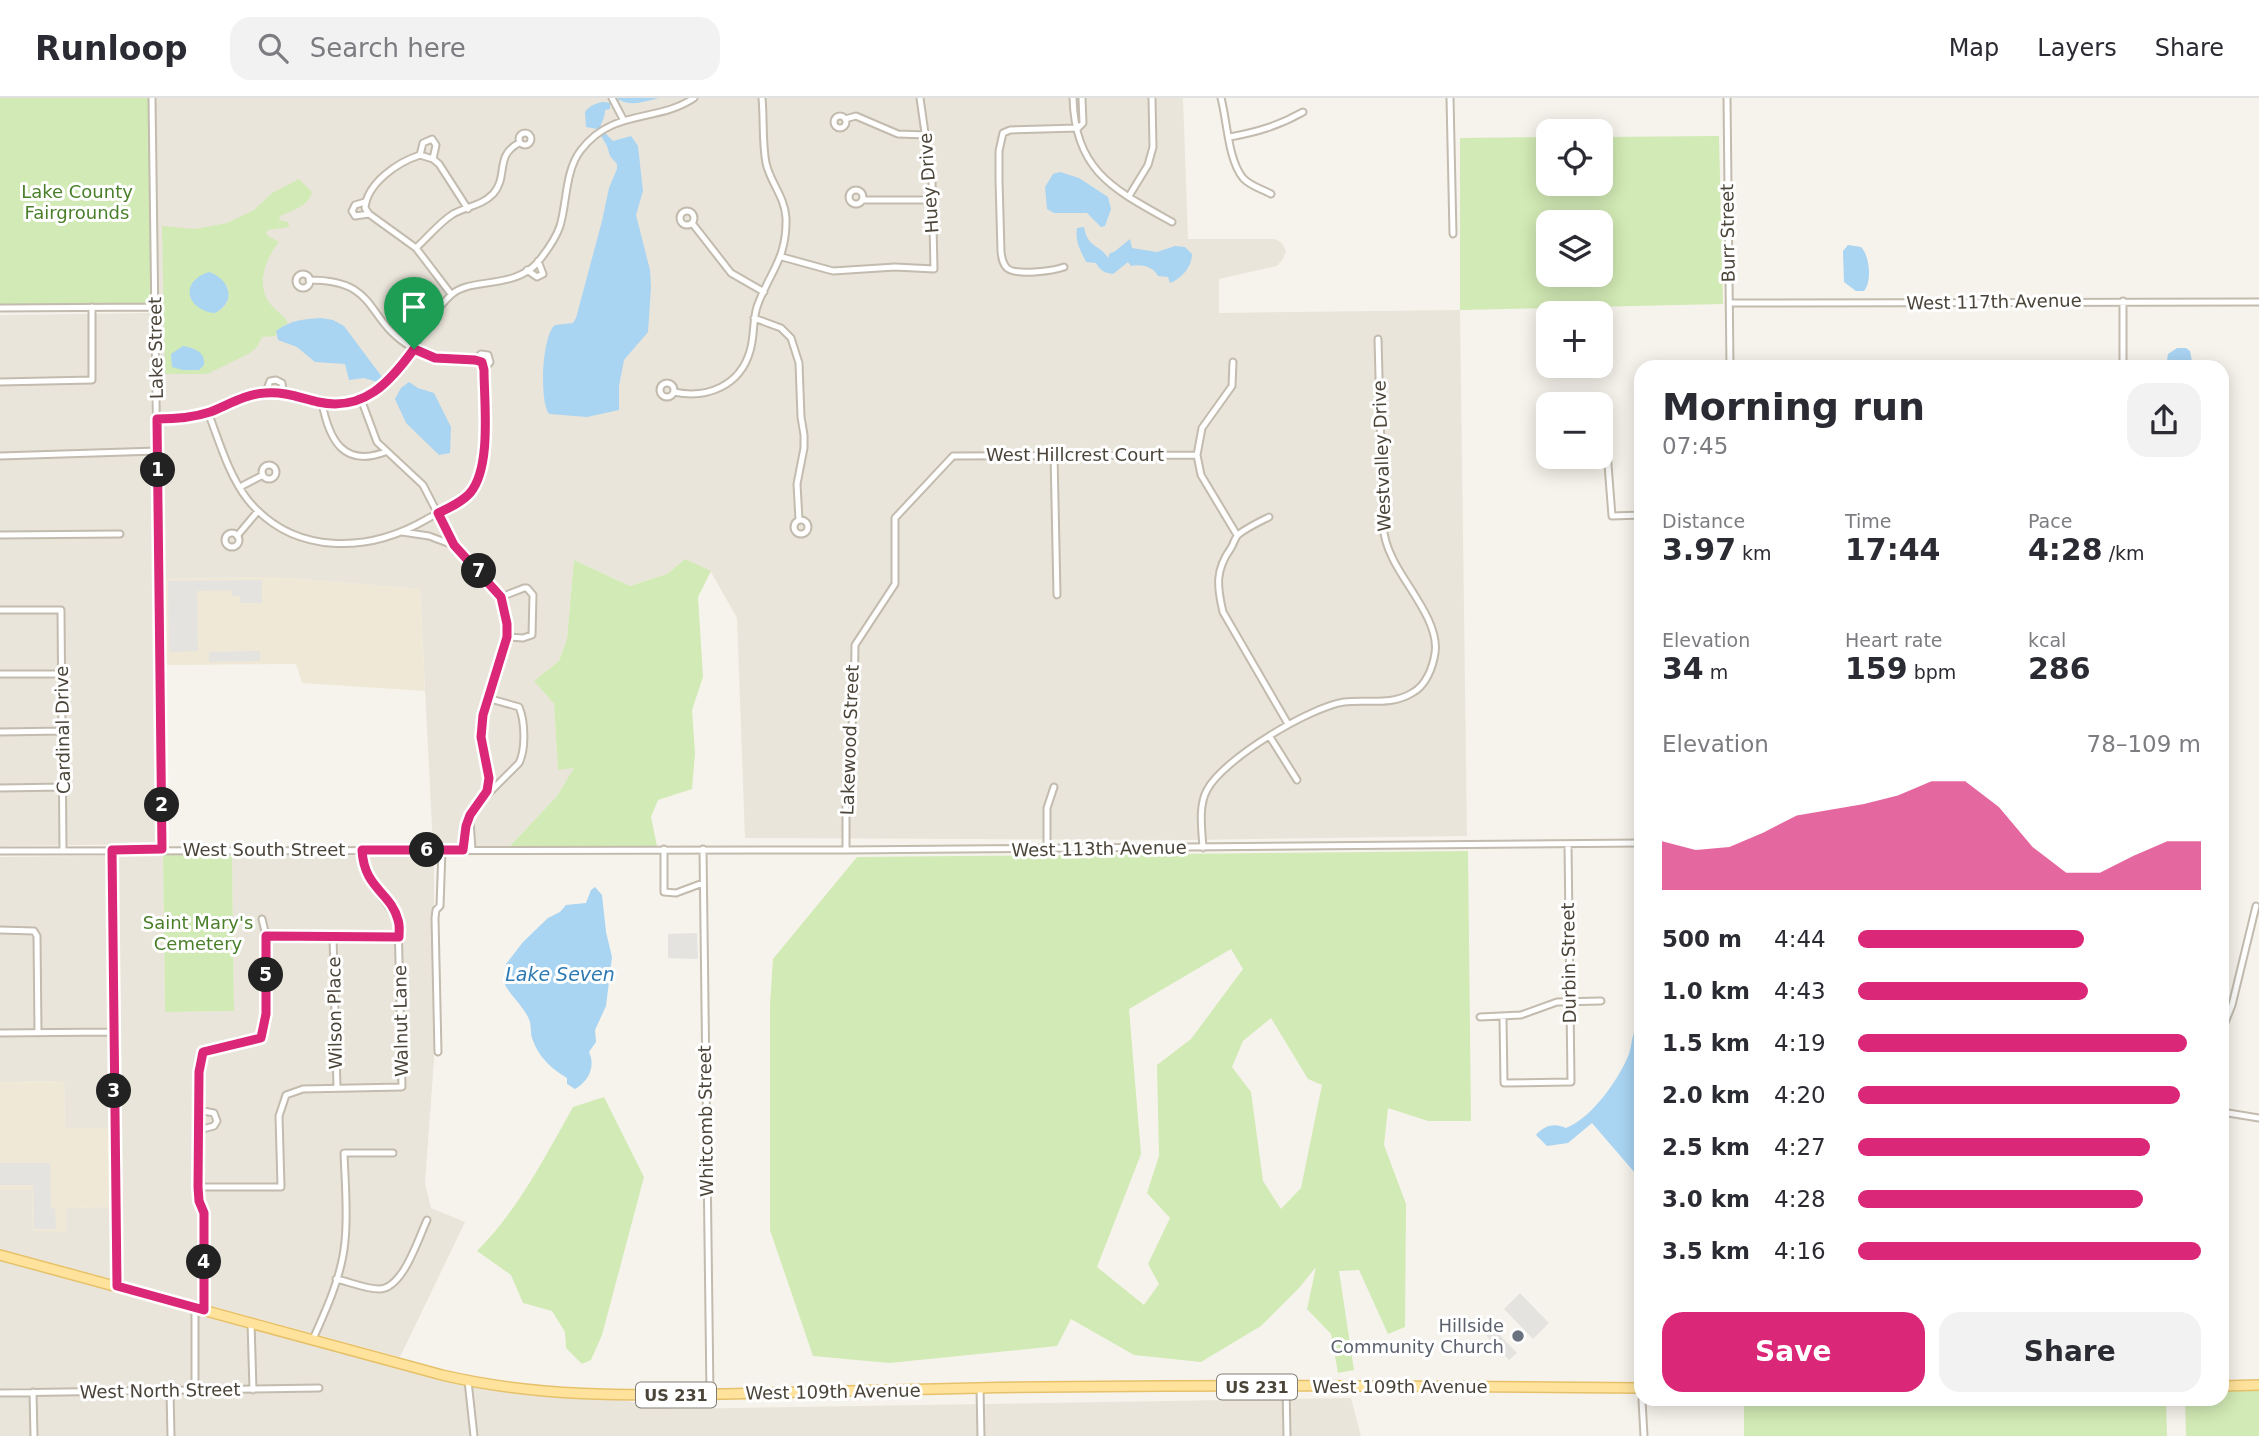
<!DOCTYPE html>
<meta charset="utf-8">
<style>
body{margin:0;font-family:"DejaVu Sans",sans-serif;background:#f2f2f3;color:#2b2b33;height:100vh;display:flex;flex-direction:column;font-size:26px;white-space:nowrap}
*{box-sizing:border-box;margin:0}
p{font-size:23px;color:#7c7c81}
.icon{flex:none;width:38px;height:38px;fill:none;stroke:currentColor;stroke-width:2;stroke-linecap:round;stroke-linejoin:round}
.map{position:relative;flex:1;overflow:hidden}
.panel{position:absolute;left:1634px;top:262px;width:595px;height:1046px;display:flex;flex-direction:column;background:#fff;border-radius:21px;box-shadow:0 4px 18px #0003}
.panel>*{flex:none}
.fabs{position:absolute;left:1536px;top:21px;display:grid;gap:14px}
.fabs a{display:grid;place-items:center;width:77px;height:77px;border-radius:14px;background:#fff;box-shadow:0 4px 18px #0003;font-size:35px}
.pin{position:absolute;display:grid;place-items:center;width:60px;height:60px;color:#fff;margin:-72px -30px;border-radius:50% 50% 50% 0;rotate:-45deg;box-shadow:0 0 7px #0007}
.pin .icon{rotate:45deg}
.km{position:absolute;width:35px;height:35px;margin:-18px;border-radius:50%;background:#222;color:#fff;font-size:19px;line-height:35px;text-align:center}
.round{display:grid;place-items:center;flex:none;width:74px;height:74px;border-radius:21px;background:#f2f2f3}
.head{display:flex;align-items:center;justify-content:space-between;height:119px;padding:0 28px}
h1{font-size:38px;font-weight:800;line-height:52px}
.metrics{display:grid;grid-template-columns:repeat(3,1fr);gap:10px;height:119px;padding:7px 28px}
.metrics div{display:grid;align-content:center}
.metrics b{font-size:30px;font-weight:800}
.metrics small{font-size:19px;font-weight:400}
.metrics p{font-size:19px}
.chart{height:196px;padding:14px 28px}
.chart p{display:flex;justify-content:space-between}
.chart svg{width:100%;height:126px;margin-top:7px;fill:#db2777;opacity:.7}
.primary-button{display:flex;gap:14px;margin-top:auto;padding:14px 28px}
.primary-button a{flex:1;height:80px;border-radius:21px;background:#db2777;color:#fff;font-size:28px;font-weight:800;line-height:80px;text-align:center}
.primary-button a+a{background:#f2f2f3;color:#2b2b33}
ul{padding:0 28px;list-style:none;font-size:23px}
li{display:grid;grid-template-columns:112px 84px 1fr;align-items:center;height:52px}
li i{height:18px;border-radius:9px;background:#db2777}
header{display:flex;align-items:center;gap:42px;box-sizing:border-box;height:98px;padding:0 35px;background:#fff;border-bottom:2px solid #e1e1e2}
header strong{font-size:33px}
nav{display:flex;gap:38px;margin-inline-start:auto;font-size:24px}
.search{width:490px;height:63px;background:#f2f2f3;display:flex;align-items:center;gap:18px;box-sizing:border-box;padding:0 24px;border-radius:21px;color:#7c7c81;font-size:26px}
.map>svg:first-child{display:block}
</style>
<header>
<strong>Runloop</strong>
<div class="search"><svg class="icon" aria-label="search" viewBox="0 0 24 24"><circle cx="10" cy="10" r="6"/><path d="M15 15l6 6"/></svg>Search here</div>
<nav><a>Map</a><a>Layers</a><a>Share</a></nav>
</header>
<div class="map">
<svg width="2259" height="1338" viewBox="0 0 2259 1338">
<rect width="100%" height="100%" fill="#f6f3ec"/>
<path fill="#eae5da" d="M156,0H1183L1188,141H1275L1282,145L1286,153L1283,161L1277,168L1219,181V215L1460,212L1467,738L1186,742L745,740L737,520L711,474L685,461L667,476L630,488L574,462L567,541L559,563L534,583L554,606L558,671L575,669L557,698L510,748L433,749L420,491L275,479L162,481Z
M150,215L156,746L0,748V217Z
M232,756L434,759V962L425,1085L431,1110L465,1124L400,1259L0,1151V1092H32L33,1133L65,1110L111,1109L65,1030L64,983L0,984V759L163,757L165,914L234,913Z
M0,1162L205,1219L491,1291L615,1301L675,1311L1351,1300L1361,1338H0Z"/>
<path fill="#efe8d6" d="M275,479L420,491L425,593L302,585L296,566L165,567L162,481Z
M64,983L65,1030H109L111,1109L66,1110V1134L33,1133L32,1092H0V984Z"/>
<path fill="#d2eab5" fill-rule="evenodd" d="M0,0H152L156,208L0,211Z
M1719,38L1723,206L1460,212V40L1549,39V86H1601V39ZM1549,124H1601V177H1549Z
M299,81L312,94C309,108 293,112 280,118L279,122L288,124L289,129L268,132L266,135L268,138L279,144C265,161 254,190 273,209C278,215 285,218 288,225L276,233V238L262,239L257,249L250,255L207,276H165L162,128L195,131L227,125L254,112L272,95ZM227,187C230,201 229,208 215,215L198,209L189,198Z
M685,461L711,473L698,499L703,579L692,612L695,655L692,691L658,702L651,719L657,748H510L557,698L574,670L558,672L554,606L534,583L559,563L567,541L574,462L630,488L667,476Z
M1468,753L1471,1023H1428L1388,1010L1384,1047L1406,1106L1405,1229L1388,1236L1359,1172L1339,1173L1354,1272L1338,1275L1331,1236L1307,1211L1316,1169L1299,1190L1261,1228L1201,1264L1134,1257L1071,1221L1057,1248L889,1265L813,1258L770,1132V907L773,861L857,759ZM1231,851L1243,871L1191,941L1157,967L1159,1058L1147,1095L1170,1120L1148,1166L1159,1186L1144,1207L1097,1169L1141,1056L1129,911ZM1271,920L1308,981L1322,987L1301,1090L1281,1111L1263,1083L1251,994L1232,969L1243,943Z
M232,756L234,913L165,914L163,757Z
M604,999L644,1079L602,1237L591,1262L582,1266L566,1250L565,1234L552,1213L523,1205L511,1177L477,1153C518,1112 545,1059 573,1009Z
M2223,1290H2259V1338H2186L2185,1302H2222Z
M1744,1302H2166L2167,1338H1744Z"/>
<path fill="#e5e3e0" d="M262,482V505H240V498H232L231,492L197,493L198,553L169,554L168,483Z
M260,553V563L209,564V554Z
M697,835L698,861L668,860V836Z
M0,1065H50L51,1110L55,1111L56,1131H34L33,1087H0Z
M1520,1195L1549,1225L1533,1241L1504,1211Z
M1491,1228L1517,1255L1509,1262L1484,1235Z"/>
<path fill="#a9d4f2" d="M618,0H659C646,3 632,9 620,2L610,7V11L605,12C604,32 592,22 613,43L631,38L638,48L643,93L636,117L650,172L651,189L648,234L624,262L619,288V312L587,319L549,316C539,303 542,237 555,227L573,225L576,220L602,123L609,90L617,71V66L610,58L607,48L597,31L586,29L585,14C590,7 602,2 609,5Z
M1060,74L1079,80L1108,99L1111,111L1105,128L1101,129L1087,115H1054L1047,111L1045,89L1053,76Z
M1084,129C1088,151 1100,146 1108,160L1110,155L1114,154L1130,141L1132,150L1157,154L1175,148L1185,149L1192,156C1192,169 1181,181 1170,185L1168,179L1158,178C1153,168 1140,166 1131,168L1128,164L1113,176C1104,175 1100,172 1096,165L1086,164C1080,151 1075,144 1077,130Z
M1848,147L1861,149C1870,158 1872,184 1864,193H1856L1844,184L1843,153Z
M209,174C230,181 237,204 215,215C187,212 178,184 209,174Z
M321,220L333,222L344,228L382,279L377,284L364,280L349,282L345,266L315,264L297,249L278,242L276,233C291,222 303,221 321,220Z
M183,248C194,250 206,254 204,267L199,272H183L172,269L171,256Z
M2177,250H2186L2190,253L2193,269H2166L2168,256Z
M409,284L418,290L434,295L451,329L450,355L439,357L406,325L395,301L401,290Z
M595,789L602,797L606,834L612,859L606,908L595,932L596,944L589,954C596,969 588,984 575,991L567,986V980C552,971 538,959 532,940C530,933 532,926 528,919C522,907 512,899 505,887L507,879L505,873L506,866L523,844L548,820L560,814L566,807L586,805L591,792Z
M1641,926H1642L1641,1082L1592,1025L1568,1045L1547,1048L1536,1037C1545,1027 1554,1025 1566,1030C1592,1020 1619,981 1629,956C1633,944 1631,933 1641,926Z"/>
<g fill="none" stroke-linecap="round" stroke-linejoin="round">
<defs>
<path id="minor" d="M152,0L162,751
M612,0L623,21
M1073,0C1075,73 1113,91 1172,124
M1221,0C1227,22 1228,62 1243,80C1250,88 1262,91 1271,96
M1450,0L1453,136
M1727,0L1730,270
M834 24a6 6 0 1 1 12 0a6 6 0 1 1-12 0Z
M845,21L856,18L898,36L927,37
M1078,30L1083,25L1082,0
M519 41a6 6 0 1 1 12 0a6 6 0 1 1-12 0Z
M1230,39C1257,34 1278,28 1303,14
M420,57L423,45L432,41L436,47L433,61
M849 99a7 7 0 1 1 14 0a7 7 0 1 1-14 0Z
M1129,98L1148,67L1153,49L1152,0
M862,102H933
M365,104L355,107L352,113L355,118L369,116
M680 120a7 7 0 1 1 14 0a7 7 0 1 1-14 0Z
M692,125L731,175L764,194
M416,150C428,139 440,124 453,116C467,108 481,108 493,96C509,78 494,58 519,45
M782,159L833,173L895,169L934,171L932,84L920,0
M1064,169C1053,173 1016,178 1007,170C1002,165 1002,160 1001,154L999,82V53L1003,35L1010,32L1078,30
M527,172L537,179L543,176L538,163
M296 183a7 7 0 1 1 14 0a7 7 0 1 1-14 0Z
M451,196L416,150L369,116L365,110C367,85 398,64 420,57L433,61L439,66L468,111
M2123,203V270
M1729,205L2259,204
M0,210L155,209
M754,220L781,230L791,240L799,265L801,319L804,337V350L797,386L799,422
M475,263L481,256L488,257L490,264L484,272
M1233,264L1232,288L1202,330L1197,357L1201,377L1237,437
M0,284L92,282V209
M660 292a7 7 0 1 1 14 0a7 7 0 1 1-14 0Z
M266,294L270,283L276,282L282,285L283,295
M674,294C707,301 740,288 750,253C755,237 752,221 758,206C771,172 787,160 786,120C785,99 770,84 766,65C762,44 764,21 762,0
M361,301L377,344L423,387L454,447L466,462L483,477L504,505L507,539L491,588L482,628L481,639L489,680L487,693L470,717L466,728L463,752
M322,305C329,341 343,370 385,354
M208,314C219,343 229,378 248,402C294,458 369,455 427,421C449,408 475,401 482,373C489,346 484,300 484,272L482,264C457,257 437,264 413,250C363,222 381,182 309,182
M157,322C175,321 192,320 209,314C228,307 249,294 269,295C308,295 346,320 381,290C412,265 422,224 451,197C469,179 514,192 538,164C546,154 556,140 560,128C567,105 565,72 581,52C613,10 657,25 694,0
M1607,354L1612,418L1642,417
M1054,356L1057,497
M0,358L157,353
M262 374a7 7 0 1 1 14 0a7 7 0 1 1-14 0Z
M240,389L263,377
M1269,419C1259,424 1248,429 1239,436C1235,439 1234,445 1231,450C1215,472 1217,489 1223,514L1288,626
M794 429a7 7 0 1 1 14 0a7 7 0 1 1-14 0Z
M402,434L429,438L453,447
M225 442a7 7 0 1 1 14 0a7 7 0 1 1-14 0Z
M0,437L120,436
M237,438L258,413
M501,499L524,490H527L533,497L532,537L523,540L507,539
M0,512H61L63,752
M0,576H62
M0,634L63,633
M1270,639L1297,682
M0,690L64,689
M486,698L519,665C526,651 525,623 519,609L487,600
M470,723L472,752
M1203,750C1202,732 1198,708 1207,692C1223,661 1310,609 1344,604C1367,601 1391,608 1412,595C1426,588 1433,569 1435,555C1440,524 1404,486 1392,459C1387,449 1384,439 1383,428L1378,241
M664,751V794L676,795L703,785
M703,751L710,1296
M1047,751V710L1054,689
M112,752L117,1188
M846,752V684L854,608L855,547L895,486V420L953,358L1197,357
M0,753L846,752L1642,745
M262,821L266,838L399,839
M0,832L34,833L37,838L38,935
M333,839L337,990
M1480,919L1521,917L1557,904L1601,903
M1503,920L1504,985L1571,984L1568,746
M2222,932L2232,907L2256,808
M0,935L113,934
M438,954L435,820L436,812L440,808L442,752
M198,1012L214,1015L217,1023L214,1028L199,1032
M2222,1014L2259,1020
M198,1089H281L279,1018L286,997L303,991L402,989L398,821L370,783L363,768L362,752
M336,1181C350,1184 366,1191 379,1191C403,1191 418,1141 427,1122
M195,1210V1293
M204,1212V1114L199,1103L198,1089L199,974L203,954L261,940L266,916V838
M251,1224L253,1292
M313,1241C327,1210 342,1177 345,1143C348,1114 345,1084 344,1055H393
M468,1283L474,1338
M1286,1289L1287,1338
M980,1290L981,1338
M170,1293L171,1338
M33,1294L34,1338
M0,1295L319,1290
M1642,1302L1644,1338"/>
<path id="primary" d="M0,1157L442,1277C535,1299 630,1298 725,1296C809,1294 893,1292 978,1290C1199,1286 1420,1288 1642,1290
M2222,1288L2259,1287"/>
</defs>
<use href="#minor" stroke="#c2bbae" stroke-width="9"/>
<use href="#primary" stroke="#e6c16a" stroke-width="12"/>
<use href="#minor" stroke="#fff" stroke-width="5"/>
<use href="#primary" stroke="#ffe39c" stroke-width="9"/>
</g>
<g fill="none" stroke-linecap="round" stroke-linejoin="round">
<defs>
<path id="route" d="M414,251L435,260L475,262L482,264L484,272C484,304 492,369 470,395C462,404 449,410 438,415L454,447L501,499L507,526V539L483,617L481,639L489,680L487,693L470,717L466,728L463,752H362C364,791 391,794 398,822C400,827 399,834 399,839L266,838V916L261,940L203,954L199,974L198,1089L199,1103L204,1115V1212L117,1188L112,752L162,751L157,321C176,321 192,320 210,314C228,307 246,296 265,295C283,293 301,300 318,304C364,314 390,284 414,251Z"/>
</defs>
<use href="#route" stroke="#fff" stroke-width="14"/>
<use href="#route" stroke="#db2777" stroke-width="9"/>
</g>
<circle fill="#6b7280" stroke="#fff" stroke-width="2.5" cx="1518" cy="1238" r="7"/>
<g text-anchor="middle" stroke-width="6" stroke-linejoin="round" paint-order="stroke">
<g fill="#fff" stroke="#817c74" stroke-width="2">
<rect x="1217" y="1276.5" width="80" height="25" rx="5"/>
<rect x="636" y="1284.5" width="80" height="25" rx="5"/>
</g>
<g font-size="16" font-weight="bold" fill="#4b4439">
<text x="1257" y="1295">US 231</text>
<text x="676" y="1303">US 231</text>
</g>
<g font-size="18" fill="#4b4439" stroke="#fff">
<text transform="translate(929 85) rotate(-94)" y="6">Huey Drive</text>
<text transform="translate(1728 135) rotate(-91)" y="6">Burr Street</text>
<text transform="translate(1994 204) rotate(-1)" y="6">West 117th Avenue</text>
<text transform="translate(156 250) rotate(-91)" y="6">Lake Street</text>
<text x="1075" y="363">West Hillcrest Court</text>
<text transform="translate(1382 358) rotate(-92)" y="6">Westvalley Drive</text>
<text transform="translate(63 632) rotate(-91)" y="6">Cardinal Drive</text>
<text transform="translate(850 642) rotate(-88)" y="6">Lakewood Street</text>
<text transform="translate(1099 751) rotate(-1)" y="6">West 113th Avenue</text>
<text x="264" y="758">West South Street</text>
<text transform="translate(1569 865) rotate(-91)" y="6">Durbin Street</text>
<text transform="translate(335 915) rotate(-91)" y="6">Wilson Place</text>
<text transform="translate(401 923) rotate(-91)" y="6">Walnut Lane</text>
<text transform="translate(706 1023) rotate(-91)" y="6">Whitcomb Street</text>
<text x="1400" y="1295">West 109th Avenue</text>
<text transform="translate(160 1293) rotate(-1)" y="6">West North Street</text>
<text transform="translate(833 1294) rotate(-1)" y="6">West 109th Avenue</text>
</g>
<g font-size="18" fill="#4a7f2a" stroke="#fff">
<text x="77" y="100">Lake County<tspan x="77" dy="21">Fairgrounds</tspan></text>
<text x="198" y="831">Saint Mary's<tspan x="198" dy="21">Cemetery</tspan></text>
</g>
<g font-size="18" fill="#5b616d" stroke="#fff" text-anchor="end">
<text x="1504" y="1234">Hillside<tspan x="1504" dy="21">Community Church</tspan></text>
</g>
<g font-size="19" font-style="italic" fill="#2e7ab2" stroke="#fff">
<text x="560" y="883">Lake Seven</text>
</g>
</g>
</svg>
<div class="fabs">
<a><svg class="icon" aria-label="locate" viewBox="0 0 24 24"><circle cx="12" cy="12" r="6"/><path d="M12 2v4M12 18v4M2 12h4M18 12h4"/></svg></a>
<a><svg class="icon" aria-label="layers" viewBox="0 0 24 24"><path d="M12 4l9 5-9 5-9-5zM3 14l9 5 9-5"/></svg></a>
<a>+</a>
<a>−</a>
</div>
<div class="pin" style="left:414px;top:251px;background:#1e9e55"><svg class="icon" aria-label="arrive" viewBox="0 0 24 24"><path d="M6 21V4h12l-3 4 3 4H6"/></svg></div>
<b class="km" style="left:158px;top:372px">1</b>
<b class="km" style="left:162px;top:707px">2</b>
<b class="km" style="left:114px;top:993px">3</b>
<b class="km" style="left:204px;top:1164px">4</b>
<b class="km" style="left:266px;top:877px">5</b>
<b class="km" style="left:427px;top:752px">6</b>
<b class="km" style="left:479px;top:473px">7</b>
<section class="panel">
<div class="head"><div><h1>Morning run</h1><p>07:45</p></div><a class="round"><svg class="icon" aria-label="share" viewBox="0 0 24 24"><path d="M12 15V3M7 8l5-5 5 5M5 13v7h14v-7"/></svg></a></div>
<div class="metrics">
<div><p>Distance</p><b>3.97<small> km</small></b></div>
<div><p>Time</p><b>17:44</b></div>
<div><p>Pace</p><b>4:28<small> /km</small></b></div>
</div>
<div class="metrics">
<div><p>Elevation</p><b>34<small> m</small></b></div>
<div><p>Heart rate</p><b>159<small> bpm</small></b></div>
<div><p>kcal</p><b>286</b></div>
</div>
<div class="chart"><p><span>Elevation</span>78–109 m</p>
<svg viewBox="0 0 160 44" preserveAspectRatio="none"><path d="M0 44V27L10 30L20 29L30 24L40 18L50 16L60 14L70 11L80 6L90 6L100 15L110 29L120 38L130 38L140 32L150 27L160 27V44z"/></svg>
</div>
<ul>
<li><b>500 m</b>4:44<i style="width:66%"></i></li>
<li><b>1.0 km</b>4:43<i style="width:67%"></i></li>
<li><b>1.5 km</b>4:19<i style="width:96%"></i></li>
<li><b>2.0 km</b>4:20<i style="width:94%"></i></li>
<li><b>2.5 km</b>4:27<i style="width:85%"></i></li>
<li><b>3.0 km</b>4:28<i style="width:83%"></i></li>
<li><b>3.5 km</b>4:16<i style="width:100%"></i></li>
</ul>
<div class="primary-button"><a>Save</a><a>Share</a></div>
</section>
</div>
